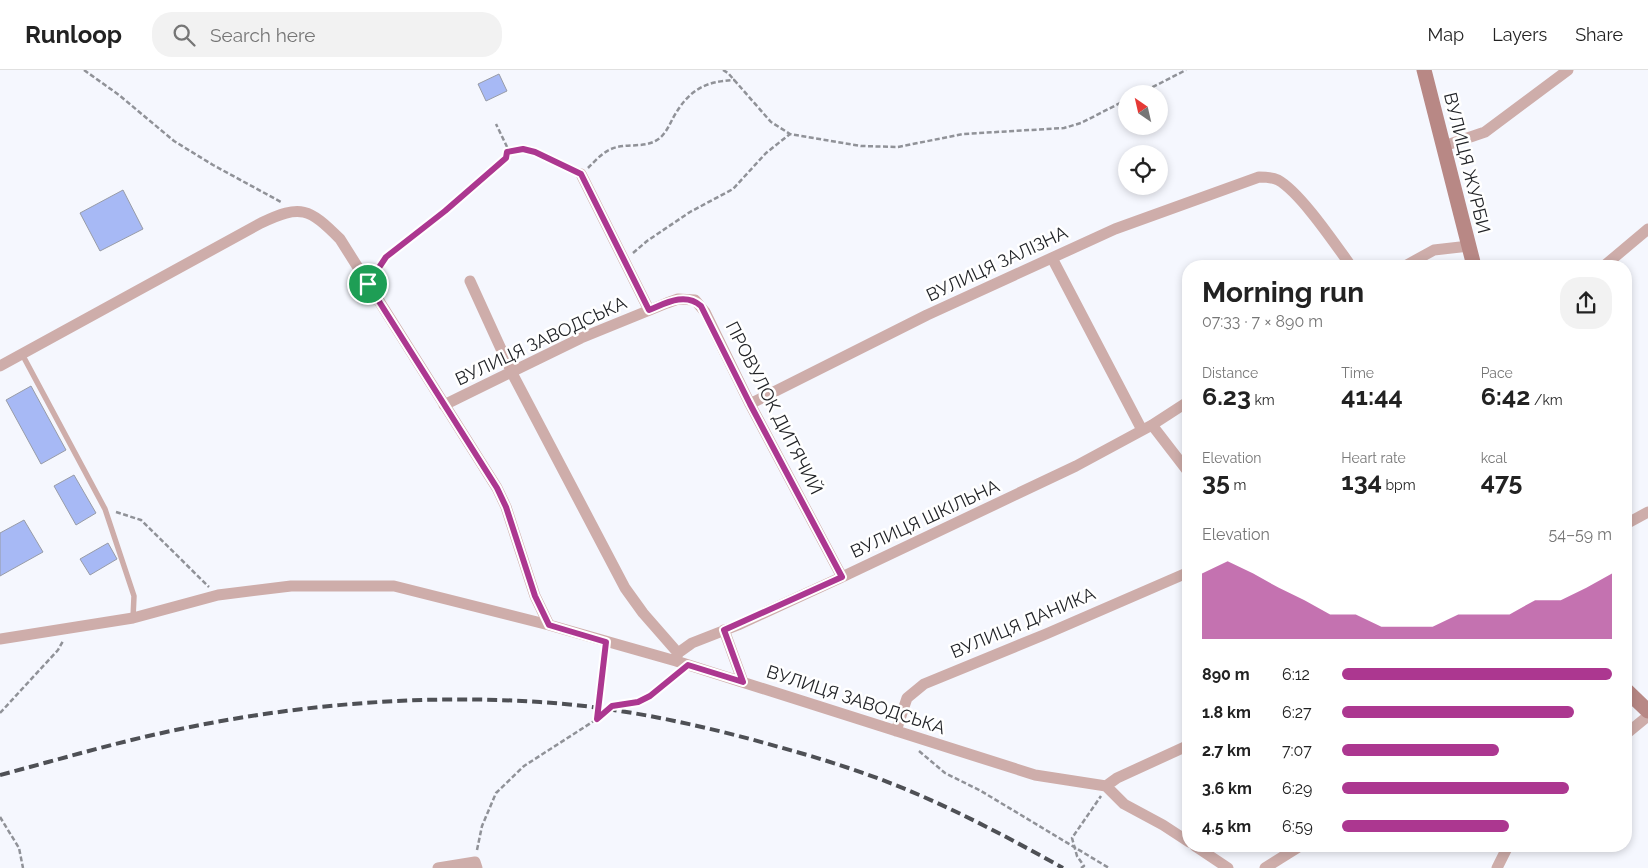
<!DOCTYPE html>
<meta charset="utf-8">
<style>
body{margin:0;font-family:Raleway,sans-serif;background:#f2f2f2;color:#222;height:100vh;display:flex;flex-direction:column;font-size:19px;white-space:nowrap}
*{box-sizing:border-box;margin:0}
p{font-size:16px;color:#767676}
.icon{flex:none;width:28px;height:28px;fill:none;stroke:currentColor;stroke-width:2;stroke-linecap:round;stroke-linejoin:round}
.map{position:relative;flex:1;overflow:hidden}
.drawer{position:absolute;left:1182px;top:190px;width:450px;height:592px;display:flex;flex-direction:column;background:#fff;border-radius:20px;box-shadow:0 2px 8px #0003}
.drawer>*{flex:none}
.needle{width:32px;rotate:326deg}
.controls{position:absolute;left:1118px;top:15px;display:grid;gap:10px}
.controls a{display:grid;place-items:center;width:50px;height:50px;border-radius:50%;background:#fff;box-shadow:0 2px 8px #0003;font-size:25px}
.pin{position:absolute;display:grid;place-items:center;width:42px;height:42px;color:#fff;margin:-21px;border:2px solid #fff;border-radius:50%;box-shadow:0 1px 5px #0007}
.round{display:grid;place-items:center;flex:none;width:52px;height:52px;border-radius:20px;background:#f2f2f2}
.summary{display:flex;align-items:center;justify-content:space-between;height:85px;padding:0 20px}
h1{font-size:28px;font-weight:700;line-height:38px}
.stats{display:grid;grid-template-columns:repeat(3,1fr);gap:8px;height:85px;padding:5px 20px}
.stats div{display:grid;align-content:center}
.stats b{font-size:25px;font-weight:700}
.stats small{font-size:14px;font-weight:400}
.stats p{font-size:14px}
.chart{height:140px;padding:10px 20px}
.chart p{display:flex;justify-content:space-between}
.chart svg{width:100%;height:90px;margin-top:5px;fill:#ac3790;opacity:.7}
ul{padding:0 20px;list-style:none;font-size:16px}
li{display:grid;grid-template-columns:80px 60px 1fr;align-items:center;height:38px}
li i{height:12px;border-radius:6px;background:#ac3790}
header{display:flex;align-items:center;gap:30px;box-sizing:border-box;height:70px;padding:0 25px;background:#fff;border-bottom:1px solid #e0e0e0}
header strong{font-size:24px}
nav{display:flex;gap:28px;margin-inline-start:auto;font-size:18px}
.search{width:350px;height:45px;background:#f2f2f2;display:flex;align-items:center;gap:12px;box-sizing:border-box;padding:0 18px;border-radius:20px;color:#767676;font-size:19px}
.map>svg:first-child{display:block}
</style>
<header>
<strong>Runloop</strong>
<div class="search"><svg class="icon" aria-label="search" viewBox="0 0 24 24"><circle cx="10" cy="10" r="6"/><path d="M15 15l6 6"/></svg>Search here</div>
<nav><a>Map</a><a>Layers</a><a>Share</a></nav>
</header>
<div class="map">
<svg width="1648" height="798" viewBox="0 0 1648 798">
<rect width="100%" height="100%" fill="#f5f7fe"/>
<path fill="#a7b9f5" stroke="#989ca7" d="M499,4L507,21L486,31L478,14Z
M123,120L143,159L100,181L80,143Z
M31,316L66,380L41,394L6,330Z
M74,405L96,443L76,455L54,416Z
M24,450L43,482L0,506V463Z
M108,473L117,489L90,505L80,489Z"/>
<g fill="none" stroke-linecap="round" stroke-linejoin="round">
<path stroke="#909298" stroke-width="2.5" stroke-dasharray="5 2.5" stroke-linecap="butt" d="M84,0L119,25L174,71L213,95L281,132
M723,0L728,3L771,52L790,64L861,76L898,77L963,64L1064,58L1081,53L1126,30
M1139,24L1186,0
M507,82C536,77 547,86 571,99
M588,98C594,92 601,84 609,80C624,72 643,79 657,70C665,65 669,56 673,48C688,21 704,11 735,10
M633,183L647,171L690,142L733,119L766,83L790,64
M374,204L386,187L445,141L506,88L508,79L496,54
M116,442L141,450L209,517
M0,643L58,580L63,571
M597,649L605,581
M919,681L945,703L981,721L1109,798
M0,747L19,778L23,798
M477,780L482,756L496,723L524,696L597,649L612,636L638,633L650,626L678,603
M1081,798L1084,796L1077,786L1072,768L1101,726"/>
<path stroke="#ceadaa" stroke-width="5.5" d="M22,284L105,439L134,526L133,548"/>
<path stroke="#ceadaa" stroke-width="11" d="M1444,76L1485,62L1568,0
M581,104L649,240
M1052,188L1142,360
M1405,196L1434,180L1469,176
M1604,196L1648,159
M470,211L512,303L625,518L643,543L678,583
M0,296L261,153C301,134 309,138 340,169L497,418L506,437L535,526L549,555L676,591L1035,705L1106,716L1124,734L1163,755L1189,772
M750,334L927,245L1115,159L1259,107C1266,107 1271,107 1278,110C1300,122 1335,174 1351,196
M444,335L581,268L667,233L678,229L695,230L705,242L750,334L842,507
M1152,355L1189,403
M1626,454L1648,442
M724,560L743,612
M0,569L133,548L218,525L291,516H394L549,555
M676,591L678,583L692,573L738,555L842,507L1076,396L1152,355L1189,331
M896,661L907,628L924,614L1046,564L1189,502
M1626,664L1648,646
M1106,716L1117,708L1189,675
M1195,776L1228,798
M438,798L475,792L477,798
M1265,798L1300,776
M1497,798L1508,776"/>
<path stroke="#b88885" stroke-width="15" d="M1424,0L1474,196
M1626,620L1648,641"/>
<path stroke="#4e5055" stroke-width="4" stroke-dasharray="10 5" stroke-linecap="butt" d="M0,705C57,690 114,673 171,661C291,635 418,624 540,632C620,637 702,655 779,677C823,689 867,703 910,721C962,743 1013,770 1063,798"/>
</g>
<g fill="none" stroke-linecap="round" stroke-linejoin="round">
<defs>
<path id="route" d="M523,79L535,82L581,104L649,240C666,233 685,222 701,236L750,334L842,507L724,560L743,612L688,595L650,626L638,632L612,636L597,649L606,572L549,555L535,526L506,437L497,418L368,214L386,187L445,141L506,88L507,82Z"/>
</defs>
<use href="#route" stroke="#fff" stroke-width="10"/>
<use href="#route" stroke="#ac3790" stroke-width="6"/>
</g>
<g text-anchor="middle" stroke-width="5" stroke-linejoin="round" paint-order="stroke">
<g font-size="18" fill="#222428" stroke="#fff">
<text transform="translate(1467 93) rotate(76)" y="6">ВУЛИЦЯ ЖУРБИ</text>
<text transform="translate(997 194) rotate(-25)" y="6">ВУЛИЦЯ ЗАЛІЗНА</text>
<text transform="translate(541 271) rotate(-25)" y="6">ВУЛИЦЯ ЗАВОДСЬКА</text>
<text transform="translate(774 338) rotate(63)" y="6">ПРОВУЛОК ДИТЯЧИЙ</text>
<text transform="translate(925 449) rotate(-25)" y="6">ВУЛИЦЯ ШКІЛЬНА</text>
<text transform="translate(1023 553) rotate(-23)" y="6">ВУЛИЦЯ ДАНИКА</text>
<text transform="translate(856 630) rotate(18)" y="6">ВУЛИЦЯ ЗАВОДСЬКА</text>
</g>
</g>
</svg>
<div class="controls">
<a><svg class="needle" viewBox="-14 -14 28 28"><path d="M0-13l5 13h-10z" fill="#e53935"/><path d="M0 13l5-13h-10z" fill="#767676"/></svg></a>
<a><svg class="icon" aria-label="locate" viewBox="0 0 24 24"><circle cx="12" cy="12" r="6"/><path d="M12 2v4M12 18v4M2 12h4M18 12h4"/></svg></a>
</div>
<div class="pin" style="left:368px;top:214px;background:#1e9e55"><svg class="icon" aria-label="arrive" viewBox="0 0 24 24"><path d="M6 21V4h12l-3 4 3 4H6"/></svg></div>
<section class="drawer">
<div class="summary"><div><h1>Morning run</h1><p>07:33 · 7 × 890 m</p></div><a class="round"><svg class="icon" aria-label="share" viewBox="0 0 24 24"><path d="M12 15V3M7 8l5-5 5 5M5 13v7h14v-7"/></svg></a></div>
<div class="stats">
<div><p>Distance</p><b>6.23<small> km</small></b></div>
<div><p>Time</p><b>41:44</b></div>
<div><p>Pace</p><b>6:42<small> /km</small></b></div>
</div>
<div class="stats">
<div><p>Elevation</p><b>35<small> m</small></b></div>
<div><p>Heart rate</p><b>134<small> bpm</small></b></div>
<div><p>kcal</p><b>475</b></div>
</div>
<div class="chart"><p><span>Elevation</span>54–59 m</p>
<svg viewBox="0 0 160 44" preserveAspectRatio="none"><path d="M0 44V12L10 6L20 12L30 19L40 25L50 32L60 32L70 38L80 38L90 38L100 32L110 32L120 32L130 25L140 25L150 19L160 12V44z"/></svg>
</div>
<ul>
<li><b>890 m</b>6:12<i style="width:100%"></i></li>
<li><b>1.8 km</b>6:27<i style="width:86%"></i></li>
<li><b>2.7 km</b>7:07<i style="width:58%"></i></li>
<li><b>3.6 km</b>6:29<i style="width:84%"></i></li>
<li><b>4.5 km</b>6:59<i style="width:62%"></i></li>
</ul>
</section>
</div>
